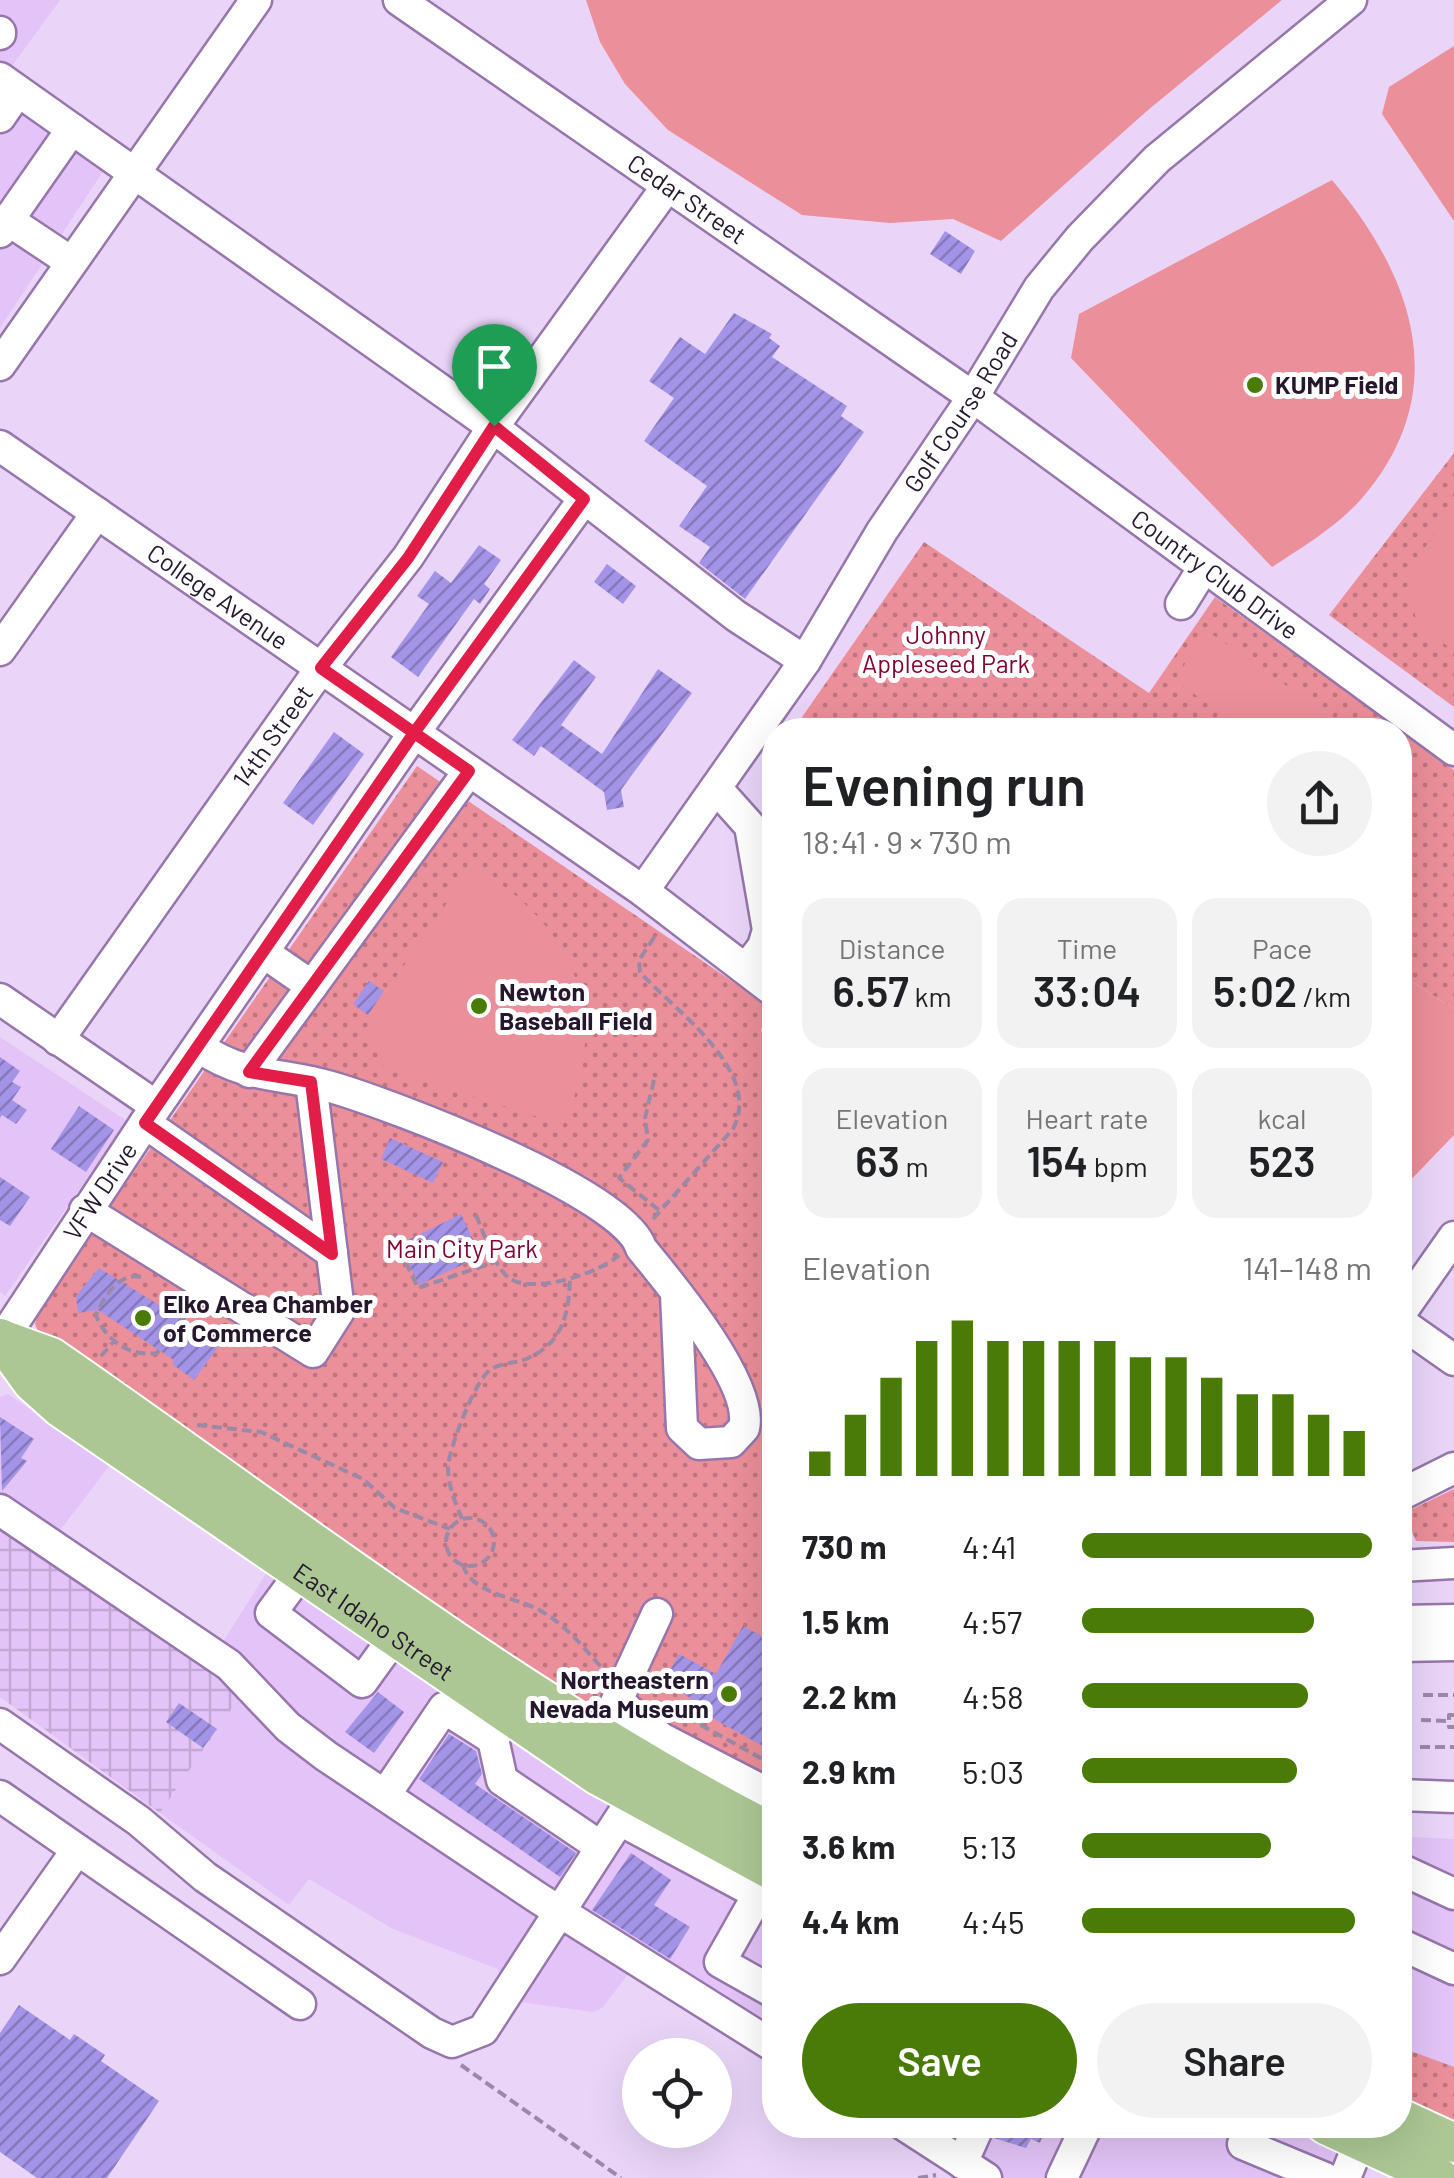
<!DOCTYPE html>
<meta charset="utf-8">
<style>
body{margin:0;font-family:Barlow,sans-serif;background:#f2f2f2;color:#202124;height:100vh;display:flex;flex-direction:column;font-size:38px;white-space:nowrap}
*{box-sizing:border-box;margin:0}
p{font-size:32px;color:#757577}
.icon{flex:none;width:55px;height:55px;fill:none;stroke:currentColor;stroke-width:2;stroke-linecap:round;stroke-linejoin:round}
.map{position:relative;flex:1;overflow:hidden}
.side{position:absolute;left:762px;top:718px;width:650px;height:1420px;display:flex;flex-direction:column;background:#fff;border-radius:40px;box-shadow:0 10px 40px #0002}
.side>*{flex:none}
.buttons{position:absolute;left:622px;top:2038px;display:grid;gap:20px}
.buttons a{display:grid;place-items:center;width:110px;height:110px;border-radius:50%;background:#fff;box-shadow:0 10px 40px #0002;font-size:50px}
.pin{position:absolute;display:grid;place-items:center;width:85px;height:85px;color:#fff;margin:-102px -42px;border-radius:50% 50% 50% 0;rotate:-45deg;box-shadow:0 0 10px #0007}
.pin .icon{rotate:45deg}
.round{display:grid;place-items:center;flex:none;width:105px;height:105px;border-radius:52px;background:#f2f2f2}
.overview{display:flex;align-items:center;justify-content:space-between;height:170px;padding:0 40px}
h1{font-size:55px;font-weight:600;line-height:75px}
.metrics{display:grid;grid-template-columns:repeat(3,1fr);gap:15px;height:170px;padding:10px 40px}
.metrics div{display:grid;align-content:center;border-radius:25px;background:#f2f2f2;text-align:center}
.metrics b{font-size:42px;font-weight:600}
.metrics small{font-size:28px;font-weight:400}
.metrics p{font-size:28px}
.chart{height:280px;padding:20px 40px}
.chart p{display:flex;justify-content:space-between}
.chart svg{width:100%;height:180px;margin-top:10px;stroke:#4a7b07;stroke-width:6}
.button{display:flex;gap:20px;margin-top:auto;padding:20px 40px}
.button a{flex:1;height:115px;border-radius:60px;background:#4a7b07;color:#fff;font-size:40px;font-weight:600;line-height:115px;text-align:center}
.button a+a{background:#f2f2f2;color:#202124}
ul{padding:0 40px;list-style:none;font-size:32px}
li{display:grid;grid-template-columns:160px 120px 1fr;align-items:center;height:75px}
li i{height:25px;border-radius:12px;background:#4a7b07}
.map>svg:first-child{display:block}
</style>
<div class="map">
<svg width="1454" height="2178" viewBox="0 0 1454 2178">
<defs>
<pattern id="industrial-grid" width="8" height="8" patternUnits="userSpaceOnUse" patternTransform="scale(2.5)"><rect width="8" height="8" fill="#e3c3f8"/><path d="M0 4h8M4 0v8" fill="none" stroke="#c3a7d5"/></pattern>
<pattern id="green-dots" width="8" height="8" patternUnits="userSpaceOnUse" patternTransform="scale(2.5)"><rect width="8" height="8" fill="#eb8f9a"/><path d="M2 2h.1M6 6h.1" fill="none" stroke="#be747e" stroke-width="1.8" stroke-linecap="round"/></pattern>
<pattern id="building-hatch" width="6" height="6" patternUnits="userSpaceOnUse" patternTransform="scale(2.5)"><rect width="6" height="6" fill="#a494e7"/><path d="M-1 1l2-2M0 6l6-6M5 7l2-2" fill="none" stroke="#8578bc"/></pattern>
</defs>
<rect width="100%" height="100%" fill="#ead5f9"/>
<path fill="#e3c3f8" d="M0,0H60L12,66L121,144L0,328Z
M0,1037L127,1121L5,1296L0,1292Z
M8,1394L110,1465L45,1550L0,1518V1397Z
M267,1572L585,1789L775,1892V2060L635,1965L602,2008L593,2012L520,2002L500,1987L498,1969L393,1929L309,1879L289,1905L160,1813L245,1689L209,1664Z
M1409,1837L1454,1839V2124L1400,2099V1856Z
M874,2125H1275L1338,2152L1328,2178H955Z"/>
<path fill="url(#industrial-grid)" d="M0,1518L245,1689L160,1813L0,1697Z"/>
<path fill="url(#green-dots)" d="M1454,453V707L1329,615Z
M924,542L1149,693L1215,597L1399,730H793Z
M1400,731L1454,770V1009L1400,974Z
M417,766L767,1005L761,1031L775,1042V1820L561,1696L39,1334L35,1324L39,1308Z
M1454,1489V1542L1416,1541L1404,1513Z
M1400,2047L1454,2067V2124L1400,2099Z"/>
<path fill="#eb8f9a" d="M586,0H1282L1148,110L1001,241L953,219L890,223L802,215L668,130L625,84L600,42Z
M1454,46V221L1382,114L1389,87Z
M1332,180C1413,276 1454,390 1363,497C1338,526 1304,546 1272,567L1071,358L1079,314Z
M1454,508V650L1418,627L1406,579L1448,510Z
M1206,630L1326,713L1315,730H1244L1175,680Z
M473,865C572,925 615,1014 563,1125L384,1068L367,1019Z
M1400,974L1454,1009V1135L1400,1191Z"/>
<path fill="url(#building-hatch)" d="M945,231L975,251L961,274L930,254Z
M734,313L772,334L769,338L780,346L772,357L847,406L841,416L864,432L745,599L699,563L710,547L679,526L707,486L644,441L674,398L649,381L680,337L705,354Z
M479,545L501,560L484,584L490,589L480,604L474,599L418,677L391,657L429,604L417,596L435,571L451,583Z
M607,564L636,586L623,604L594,582Z
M574,660L596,677L561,725L602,754L658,669L692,693L621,790L624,807L607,810L604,792L541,746L534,756L512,740Z
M334,732L364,754L313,825L283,803Z
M369,981L384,991L368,1015L353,1004Z
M0,1057L20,1071L12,1082L21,1087L12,1100L27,1110L16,1124L2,1115L0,1118Z
M79,1106L114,1130L86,1172L51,1149Z
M390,1138L443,1162L433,1183L381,1159Z
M0,1177L30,1197L10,1226L0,1220Z
M461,1214L481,1256L419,1285L400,1244Z
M99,1268L221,1343L194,1380L172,1364L174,1360L98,1310L78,1313L76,1296Z
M0,1417L34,1439L21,1458L27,1461L2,1491Z
M743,1626L775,1643V1753L698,1710L701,1704L663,1683L679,1654L716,1674Z
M378,1692L404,1712L374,1753L345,1732Z
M179,1703L217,1729L203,1748L166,1722Z
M449,1734L476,1751L482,1774L475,1784L576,1853L560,1877L419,1779Z
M631,1853L671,1880L654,1905L690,1927L670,1959L592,1910Z
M19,2005L70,2040L74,2034L105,2055L101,2061L159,2101L107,2178H37L0,2152V2033Z
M997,2125H1047L1040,2143L1031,2139L1026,2148L994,2138Z"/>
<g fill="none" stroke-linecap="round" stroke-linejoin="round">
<defs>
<g id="minor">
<path id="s1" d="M399,0L973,397L1454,750"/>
<path d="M0,32V34"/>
<path d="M0,78L493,427L736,616L805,661"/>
<path d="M0,117L18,91"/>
<path d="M8,220L71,262"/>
<path d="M0,232L72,129"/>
<path d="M0,365L256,0"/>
<path id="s2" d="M0,446L643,891L775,992"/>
<path d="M1181,604L1204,567"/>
<path d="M0,650L97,513"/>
<path d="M716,788L750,826L768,930L763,947L746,969"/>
<path id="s3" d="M643,891L805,661L882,531L973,397L1039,288L1080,238L1157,159L1351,0"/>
<path d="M264,953L312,986"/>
<path d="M0,999L156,1106"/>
<path id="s4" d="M58,1040L321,668L408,557L493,427L666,188"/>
<path d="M200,1048C247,1079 279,1072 331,1087C390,1104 625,1193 641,1248C669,1282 755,1385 744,1428L731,1442L699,1444L682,1428L676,1294"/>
<path d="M249,1072L469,771"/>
<path d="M145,1123L332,1253"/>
<path d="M85,1210L313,1352L339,1311L311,1082"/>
<path d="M1400,1314L1454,1237"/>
<path d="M1400,1322L1454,1360"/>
<path id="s5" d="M0,1343L145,1123L414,733L584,499"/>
<path d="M1400,1495L1454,1468"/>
<path d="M0,1510L229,1665L288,1727L326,1756L538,1898L775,2047"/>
<path d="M312,1557L271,1613L362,1682L406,1621"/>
<path d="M1400,1566L1454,1563"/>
<path d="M1400,1621L1454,1620"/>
<path d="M1400,1646L1454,1645"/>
<path d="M617,1701L661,1738L775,1797"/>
<path d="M508,1715L493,1739L502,1780L601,1847"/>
<path d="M608,1720L657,1614"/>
<path d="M0,1724L139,1821L205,1877L432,2033L452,2042L483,2030L647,1777"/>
<path d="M385,1795L444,1708L493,1739"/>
<path d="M1400,1795L1454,1797"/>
<path d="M0,1796L300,2004"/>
<path d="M620,1820L775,1903"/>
<path d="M1400,1869L1454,1894"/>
<path d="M758,1895L720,1962L775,1993"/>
<path d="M1400,1944L1454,1969"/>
<path d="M0,1959L77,1850"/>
<path d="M904,2125L986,2178"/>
<path d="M1243,2144L1325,2178"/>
<path d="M962,2163L979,2125"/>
<path d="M1062,2178L1087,2125"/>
<path d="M1345,2178L1360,2141"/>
</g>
<g id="major">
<path id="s6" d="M0,1338L32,1382L61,1408L597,1775L775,1872"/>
<path d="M1,1339L51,1357C287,1520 518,1702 775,1834"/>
<path d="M1400,2118L1454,2143"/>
<path d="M1326,2125L1440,2178"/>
</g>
</defs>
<use href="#minor" stroke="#9776ac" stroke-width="35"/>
<use href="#major" stroke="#fff" stroke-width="42"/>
<path stroke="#9a89a7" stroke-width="4" stroke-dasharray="10 5" stroke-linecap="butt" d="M654,1080L645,1118L648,1140L619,1178L659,1210
M476,1215C484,1233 493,1265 509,1278C533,1295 600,1273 619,1255
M653,1219L733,1129C764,1070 672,1009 640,972L639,960L657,933
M393,1235L418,1288L495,1262
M141,1277C119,1272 104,1297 96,1315C106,1341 130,1357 157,1353L186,1315L198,1310
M101,1356L114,1341
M197,1425L261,1432L363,1479L395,1508L450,1529
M446 1542a24 24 0 1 1 48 0a24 24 0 1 1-48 0Z
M462,1519C455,1502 448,1486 448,1467C449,1449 475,1380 490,1370C501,1362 514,1364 526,1359C563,1344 569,1313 570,1278
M463,1565C471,1594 517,1597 541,1611C568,1627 582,1646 603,1669
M1423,1695H1454
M661,1703L775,1766
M1454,1715H1449V1727H1454
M1421,1720L1449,1721
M1420,1747H1454
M461,2065L621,2178
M918,2178L936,2175"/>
<use href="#minor" stroke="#fff" stroke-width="30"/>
<use href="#major" stroke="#acc794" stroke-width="38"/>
</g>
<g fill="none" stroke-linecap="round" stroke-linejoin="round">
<defs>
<path id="route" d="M494,426L584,499L414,733L145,1123L332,1254L311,1082L249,1072L469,771L321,668L408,558L494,426"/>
</defs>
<use href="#route" stroke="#fff" stroke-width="20"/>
<use href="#route" stroke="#e11d48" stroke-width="12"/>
</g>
<g fill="#4a7b07" stroke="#fff" stroke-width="4">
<circle cx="1255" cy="385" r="10"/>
<circle cx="479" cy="1006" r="10"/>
<circle cx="143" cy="1318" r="10"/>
<circle cx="729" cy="1694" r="10"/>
</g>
<g text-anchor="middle" stroke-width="10" stroke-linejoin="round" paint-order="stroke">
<g font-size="25" fill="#25182e" stroke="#fff">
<text dy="9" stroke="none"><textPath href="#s1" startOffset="350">Cedar Street</textPath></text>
<text dy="9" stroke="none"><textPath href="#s3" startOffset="575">Golf Course Road</textPath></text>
<text dy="9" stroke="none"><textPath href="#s1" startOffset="998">Country Club Drive</textPath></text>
<text dy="9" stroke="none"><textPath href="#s2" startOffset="265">College Avenue</textPath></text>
<text dy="9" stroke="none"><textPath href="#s4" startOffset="372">14th Street</textPath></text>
<text dy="9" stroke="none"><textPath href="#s5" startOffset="182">VFW Drive</textPath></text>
<text dy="9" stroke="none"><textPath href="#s6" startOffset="472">East Idaho Street</textPath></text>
</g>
<g font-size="25" font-weight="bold" fill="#25182e" stroke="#fff" text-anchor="start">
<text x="1275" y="394">KUMP Field</text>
<text x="499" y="1001">Newton<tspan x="499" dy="29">Baseball Field</tspan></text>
<text x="163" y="1313">Elko Area Chamber<tspan x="163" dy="29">of Commerce</tspan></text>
<text x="709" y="1689" text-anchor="end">Northeastern<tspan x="709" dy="29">Nevada Museum</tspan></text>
</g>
<g font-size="25" fill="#80052d" stroke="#fff">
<text x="946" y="644">Johnny<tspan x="946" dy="29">Appleseed Park</tspan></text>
<text x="462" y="1258">Main City Park</text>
</g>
</g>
</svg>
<div class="buttons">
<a><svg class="icon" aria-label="locate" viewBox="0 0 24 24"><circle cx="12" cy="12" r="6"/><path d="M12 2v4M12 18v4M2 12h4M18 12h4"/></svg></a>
</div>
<div class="pin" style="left:494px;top:426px;background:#1e9e55"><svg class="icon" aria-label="arrive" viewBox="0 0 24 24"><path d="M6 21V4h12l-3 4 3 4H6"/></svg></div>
<section class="side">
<div class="overview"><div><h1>Evening run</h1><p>18:41 · 9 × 730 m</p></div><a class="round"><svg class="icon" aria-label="share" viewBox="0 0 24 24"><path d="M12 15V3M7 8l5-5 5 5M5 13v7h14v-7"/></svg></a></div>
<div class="metrics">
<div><p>Distance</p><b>6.57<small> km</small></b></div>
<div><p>Time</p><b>33:04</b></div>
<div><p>Pace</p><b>5:02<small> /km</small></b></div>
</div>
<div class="metrics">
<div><p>Elevation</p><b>63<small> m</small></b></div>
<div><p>Heart rate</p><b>154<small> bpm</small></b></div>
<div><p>kcal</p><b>523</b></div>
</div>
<div class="chart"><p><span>Elevation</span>141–148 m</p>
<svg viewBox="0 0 160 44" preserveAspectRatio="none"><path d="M5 44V38M15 44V29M25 44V20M35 44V11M45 44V6M55 44V11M65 44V11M75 44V11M85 44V11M95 44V15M105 44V15M115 44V20M125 44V24M135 44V24M145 44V29M155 44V33"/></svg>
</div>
<ul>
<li><b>730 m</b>4:41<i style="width:100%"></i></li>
<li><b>1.5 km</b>4:57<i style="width:80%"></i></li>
<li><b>2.2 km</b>4:58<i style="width:78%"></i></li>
<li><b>2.9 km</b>5:03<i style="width:74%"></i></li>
<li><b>3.6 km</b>5:13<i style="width:65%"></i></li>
<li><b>4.4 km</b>4:45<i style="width:94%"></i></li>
</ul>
<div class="button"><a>Save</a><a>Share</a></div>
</section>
</div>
